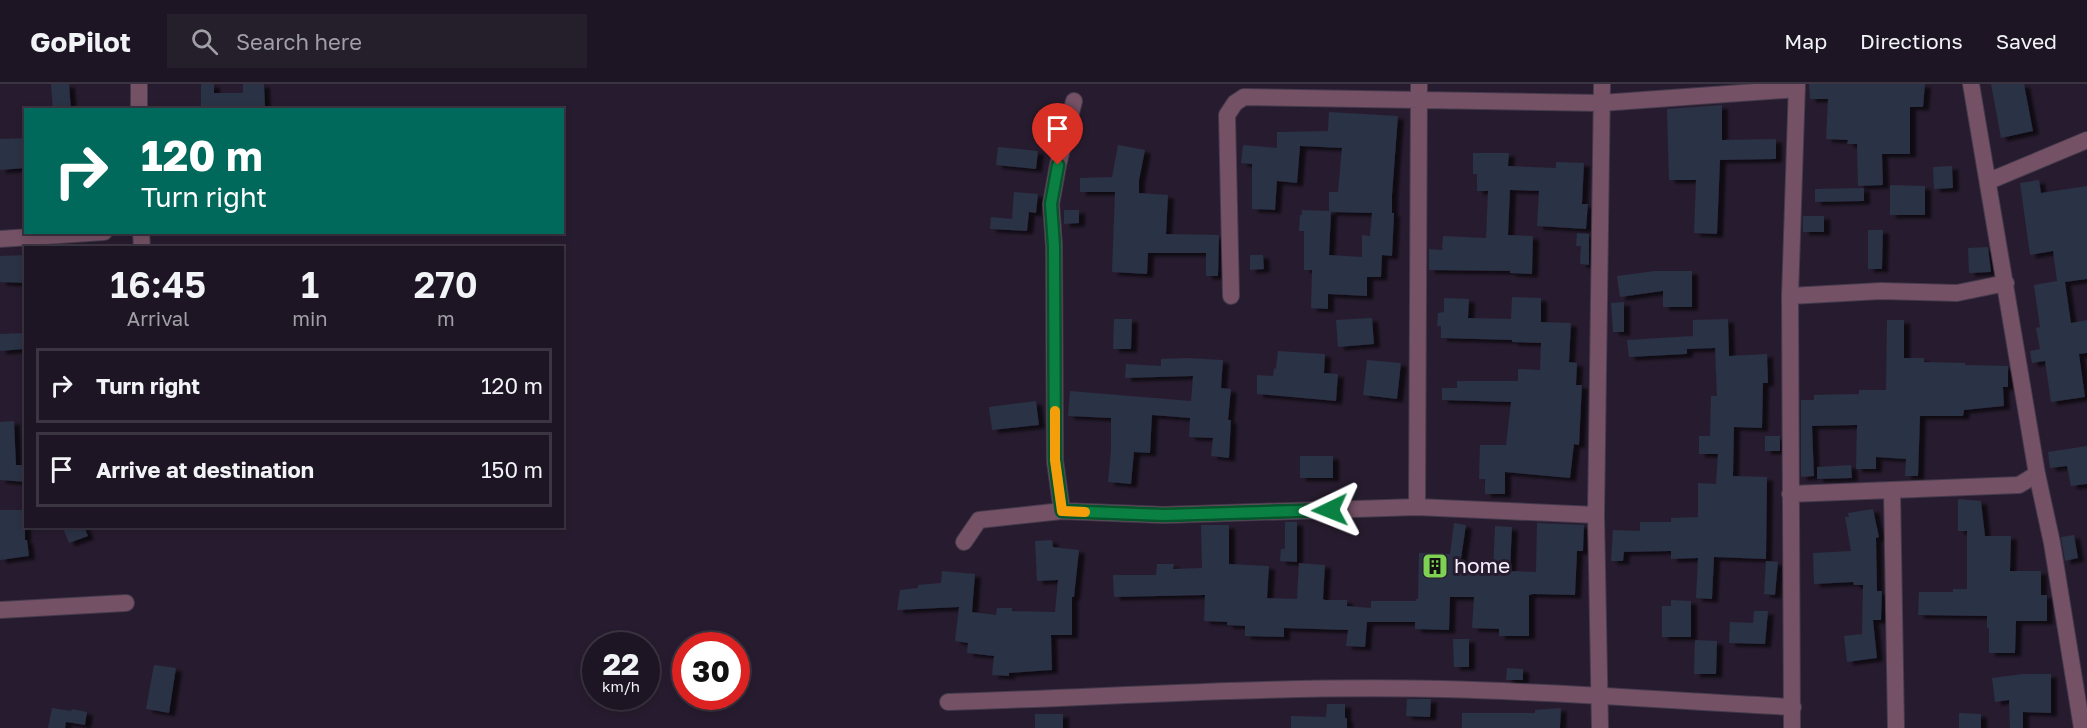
<!DOCTYPE html>
<html lang="en">
<head>
<meta charset="utf-8">
<style>
  :root { --surface:#1d1523; --page:#251e2b; --text:#f1f3f6; --muted:#a09fa6; --line:#3b3441 }
  body { margin:0; font-family:"Golos Text",sans-serif; background:var(--page); color:var(--text); height:100vh; display:flex; flex-direction:column; font-size:22px; white-space:nowrap }
  * { box-sizing:border-box; margin:0 }
  p { font-size:20px; color:var(--muted) }
  .icon { flex:none; width:33px; height:33px; fill:none; stroke:currentColor; stroke-width:2; stroke-linecap:round; stroke-linejoin:round }
  .map { position:relative; flex:1; overflow:hidden }
  .sheet { position:absolute; left:24px; top:162px; width:540px; height:282px; display:flex; flex-direction:column; background:var(--surface); border-radius:0px; box-shadow:0 3px 9px #0003,0 0 0 2px var(--line) }
  .sheet>* { flex:none }
  .top-card { position:absolute; left:24px; top:24px; width:540px; height:126px; border-radius:0px; box-shadow:0 3px 9px #0003,0 0 0 2px var(--line); background:#00695c; color:#fff; overflow:hidden }
  .speed { position:absolute; left:582px; top:548px; display:flex; gap:12px; font-size:30px; font-weight:700; text-align:center }
  .speed>* { display:grid; place-content:center; width:78px; height:78px; border-radius:50%; background:var(--surface); box-shadow:0 3px 9px #0003,0 0 0 2px var(--line); line-height:1 }
  .speed small { font-size:15px; font-weight:400 }
  .speed .limit { border:9px solid #d22; background:#fff; color:#111 }
  .pin { position:absolute; display:grid; place-items:center; width:51px; height:51px; color:#fff; margin:-62px -26px; border-radius:50% 50% 50% 0; rotate:-45deg; box-shadow:0 0 6px #0007 }
  .pin .icon { rotate:45deg }
  .me { position:absolute; width:66px; margin:-33px; rotate:268deg; stroke-linejoin:round; filter:drop-shadow(0 0 4px #0008) }
  .turn { display:flex; align-items:center; gap:21px; height:126px; padding:0 18px; font-size:27px }
  .turn .icon { width:78px; height:78px; stroke-width:2.5 }
  .turn b { display:block; font-size:42px; line-height:51px }
  .eta { display:flex; justify-content:space-evenly; align-items:center; height:102px; text-align:center }
  .eta b { font-size:36px; font-weight:600; line-height:42px }
  ul { padding:0; list-style:none }
  li { display:flex; align-items:center; gap:18px; height:75px; margin:0 12px 9px; padding:0 6px; border:3px solid var(--line); border-radius:0px }
  li div { flex:1 }
  li b { display:block; font-size:22px }
  li em { font-style:normal }
  header { display:flex; align-items:center; gap:36px; box-sizing:border-box; height:84px; padding:0 30px; background:var(--surface); border-bottom:2px solid var(--line) }
  header strong { font-size:28px }
  nav { display:flex; gap:33px; margin-inline-start:auto; font-size:21px }
  .search { width:420px; height:54px; background:var(--page); display:flex; align-items:center; gap:15px; box-sizing:border-box; padding:0 21px; border-radius:0px; color:var(--muted); font-size:22px }
  .map>svg:first-child { display:block }
</style>
</head>
<body>
<header>
<strong>GoPilot</strong>
<div class="search"><svg class="icon" aria-label="search" viewBox="0 0 24 24"><circle cx="10" cy="10" r="6"/><path d="M15 15l6 6"/></svg>Search here</div>
<nav><a>Map</a><a>Directions</a><a>Saved</a></nav>
</header>
<div class="map">
<svg width="2087" height="644" viewBox="0 0 2087 644">
  <defs>
    <filter id="shadow"><feDropShadow dx="6" dy="3.5" stdDeviation="1.5" flood-color="#0009"/></filter>
  </defs>
  <rect width="100%" height="100%" fill="#271c2f"/>
  <path fill="#2c3045" fill-rule="evenodd" filter="url(#shadow)" d="M51 0H69L71 26H53Z
    M201 0H214V9H243V0H264L265 23 201 26Z
    M1809 0H1925L1923 23H1910V70H1882L1883 101 1858 102 1857 60H1847L1848 56 1826 55 1828 15H1810Z
    M1991 0H2024L2033 47 2001 54Z
    M1722 21V56L1776 55V75L1720 76 1717 150 1694 149 1696 96H1669L1667 25Z
    M1329 28 1398 32 1392 111V129H1394L1392 172 1382 171 1381 193H1367V212L1328 210V225L1311 224 1312 186H1304V147H1299L1300 131H1302V126L1329 127V108H1338L1342 64 1300 62 1297 99 1277 97 1275 126 1252 125V80L1241 79 1243 61 1277 64V48L1328 47ZM1331 128 1372 129 1370 152 1362 151V173L1329 171Z
    M26 54V84L0 86V55Z
    M1118 61 1145 66 1139 96V109L1168 111 1166 150 1219 151 1218 192H1206V169H1148L1147 190 1112 188 1115 108H1080V94L1112 93Z
    M998 63 1038 67 1036 85 996 81Z
    M1473 69H1509L1508 82 1556 84V78L1584 79 1582 120H1588L1586 145 1537 142 1539 107 1510 106 1508 151 1533 152 1532 190 1510 189V187L1429 186V165L1442 166 1443 152 1486 154 1488 107H1477V90H1473Z
    M1952 82 1953 104 1934 105 1933 83Z
    M2039 96 2041 109 2087 102V195L2065 198 2071 239 2087 236V269L2079 270 2085 313 2051 318 2045 277 2032 279 2030 267 2040 265 2036 244 2040 243 2034 201 2057 197 2053 167 2030 171 2020 99Z
    M1890 101 1925 102V131H1890Z
    M1864 104V117L1815 118V105Z
    M1014 108 1038 110 1036 129 1029 128 1027 147 990 145 991 133 1012 135Z
    M1064 126H1079V139L1064 140Z
    M1803 132H1824V148H1803Z
    M1868 146H1883L1882 185H1868Z
    M1577 149 1589 150V181L1580 180 1581 162H1576Z
    M1988 163 1991 188 1969 189 1968 164Z
    M26 171V199L0 198V172Z
    M1250 171H1263L1264 185 1250 186Z
    M1655 187H1692V223H1663V207L1620 213 1617 192Z
    M1512 213 1541 214V238L1571 239 1569 278 1577 279 1576 301H1582L1579 361 1574 360 1570 394 1505 388V410H1485V395H1479L1480 361H1506L1511 318 1442 316V304H1457V297H1518V285L1540 286 1541 259 1512 258V256L1441 254V242H1437L1438 229 1444 228V214L1469 215 1468 234 1511 235Z
    M1624 218V248H1613L1611 219Z
    M1372 234 1374 260 1338 263 1336 236Z
    M1114 235H1132L1131 265H1113Z
    M1728 235 1729 272 1767 270 1768 299H1763L1762 344 1734 343 1733 392 1767 393 1766 475 1714 473 1712 515 1696 514 1698 474 1671 475V467L1624 468 1623 477H1611L1613 446 1640 447V438H1671V434L1698 433V399L1716 400 1718 370H1699V352H1710L1711 312H1717L1715 264 1687 265V270L1629 273 1627 256 1693 252V236Z
    M1887 236H1904V274H1924V278L1965 279V281L2008 282V303H2003L2004 322 1964 326 1963 332H1920L1918 392H1905L1906 375 1876 373V385H1856L1857 341 1812 342 1814 392 1801 393V316H1814V311L1859 310V306H1886Z
    M23 249 24 265 0 267V250Z
    M1278 267 1325 270 1324 289 1338 290 1336 317 1257 310V291L1273 292 1274 284 1276 285Z
    M1186 274 1223 276 1221 304 1231 305 1228 336H1231L1229 374 1211 372 1213 354 1189 353 1190 334 1152 331 1150 369 1134 368 1131 400 1108 398 1111 367V334L1068 332 1070 307 1191 317 1193 292 1125 294 1126 280 1161 282V275Z
    M1367 276 1401 279 1397 315 1363 311Z
    M1036 317 1039 341 992 346 989 323Z
    M14 337 16 381H26V398L0 396V338Z
    M1765 352H1780V367H1765Z
    M2087 362V400L2071 402 2067 382 2050 384 2048 368Z
    M1300 372H1333V394H1300Z
    M1851 381 1852 394 1817 395V383Z
    M1958 415 1981 417 1985 452H2011L2010 487H2041V511H2047V537H2016L2015 569H1989V544H1987V532L1918 531 1919 508H1953V505H1967V447H1958Z
    M1873 425 1879 453 1876 454 1877 507H1882L1881 536H1873L1877 574 1847 578 1844 552 1862 550 1863 501H1854L1853 498 1814 500 1813 469 1851 467 1845 433H1849L1848 429Z
    M0 426H25V456H27L29 472 0 476Z
    M1285 438H1297V478L1280 477 1281 465H1285Z
    M1454 439 1466 441 1459 488H1493L1495 442 1512 443 1510 487 1536 488 1537 439 1584 441 1583 467H1577L1575 511 1533 510 1529 511V552H1499V545L1472 544 1474 513H1450L1449 546 1415 545V538H1367L1365 563 1346 562 1348 546 1284 544V553L1245 552V542L1227 541V538L1204 537 1205 511 1114 513 1113 491H1156L1157 480H1174L1173 485 1202 484 1201 441H1229V480L1269 482 1267 514 1297 515 1299 479 1325 481 1323 515 1325 516H1347V522L1371 524V517H1416V515H1418L1419 469 1450 470Z
    M62 442H84L88 452 69 459Z
    M2074 451 2078 474 2065 477 2061 453Z
    M1052 456 1053 463 1079 466 1074 513H1072V551H1051L1052 586 1009 589V592L992 591 994 572 967 569 968 559 955 557 959 523 897 526 900 506 918 504V501L941 499 942 487 975 490 972 528 996 531 997 524H1012V527L1055 528 1058 496 1037 497 1035 457Z
    M1766 477 1778 478 1775 511 1764 510Z
    M1671 516 1691 517V553H1662V522H1671Z
    M1754 527H1768L1765 560 1729 559 1730 538 1753 539Z
    M1453 555H1469V583H1454Z
    M1695 556 1717 557 1716 590H1694Z
    M154 581 176 584 169 629 146 625Z
    M1507 584 1523 585V596H1506Z
    M2023 590H2051V629L2023 628V644H2010L2009 616 1995 618 1992 594Z
    M1407 615H1431L1430 633 1406 632Z
    M1327 620H1345V634H1347V644H1291V632L1326 633Z
    M52 624 71 627 72 625 87 628 85 641 66 638 65 644H48Z
    M1561 624 1560 644H1462V629H1535V626Z
    M1959 629 1981 630V644H1959Z
    M1035 630H1063V644H1035Z"/>
  <g fill="none" stroke-linecap="round" stroke-linejoin="round">
    <g stroke="#443a4c" stroke-width="18">
      <path id="minor" d="M139 0V26
        M1971 0 2037 390 2052 459 2082 644
        M1989 97 2087 56
        M141 148 142 164
        M0 155 104 148
        M1231 212 1227 31 1235 19 1244 13 1601 19 1797 5
        M1790 212 1881 207 1957 209 2006 199
        M1892 406 1896 644
        M1790 410 2019 401 2037 390
        M1417 423 1419 0
        M1062 427 1055 377 1054 162 1051 120 1058 81 1074 17
        M964 458 979 436 1062 427 1164 431 1417 423 1596 431
        M0 526 126 519
        M948 618C1113 613 1278 601 1443 605 1560 608 1676 617 1793 623
        M1600 644 1596 431 1602 0
        M1792 644 1790 212 1797 0"/>
    </g>
    <use href="#minor" stroke="#745165" stroke-width="16"/>
  </g>
  <g fill="none" stroke-linecap="round" stroke-linejoin="round">
    <g stroke="#07532c" stroke-width="15">
      <path id="route" d="M1058 81 1051 120 1054 162 1055 376 1062 427 1164 431 1330 426"/>
    </g>
    <use href="#route" stroke="#0b8043" stroke-width="10"/>
    <path stroke="#f59e0b" stroke-width="10" d="M1055 327V376L1062 427 1085 428"/>
  </g>
  <defs>
    <g id="building-square" transform="scale(1.35)"><rect x="-9" y="-9" width="18" height="18" rx="4" fill="#7ed153" stroke="#271c2f"/><path d="M-4-6H4V6H1V3H-1V6H-4ZM-2.5-4.3h1.7v1.8h-1.7ZM.8-4.3h1.7v1.8H.8ZM-2.5-1h1.7V.8h-1.7ZM.8-1h1.7V.8H.8Z" fill="#111"/></g>
  </defs>
  <g fill-rule="evenodd">
    <use href="#building-square" x="1435" y="482"/>
  </g>
  <g text-anchor="middle" stroke-width="6" stroke-linejoin="round" paint-order="stroke">
    <g font-size="21" fill="#f6effc" stroke="#271c2f" text-anchor="start">
      <text x="1454" y="489">home</text>
    </g>
  </g>
</svg>
<div class="speed"><div>22<small>km/h</small></div><div class="limit">30</div></div>
<div class="pin" style="left:1058px;top:81px;background:#d93025"><svg class="icon" aria-label="arrive" viewBox="0 0 24 24"><path d="M6 21V4h12l-3 4 3 4H6"/></svg></div>
<svg class="me" style="left:1330px;top:426px" viewBox="-20 -20 40 40"><path d="M0-17L14 15 0 8-14 15z" fill="#0b8043" stroke="#fff" stroke-width="4"/></svg>
<div class="top-card">
<div class="turn"><svg class="icon" aria-label="right" viewBox="0 0 24 24"><path d="M7 20v-9h11M14 6l5 5-5 5"/></svg><div><b>120 m</b>Turn right</div></div>
</div>
<section class="sheet">
<div class="eta">
<div><b>16:45</b><p>Arrival</p></div>
<div><b>1</b><p>min</p></div>
<div><b>270</b><p>m</p></div>
</div>
<ul>
<li><svg class="icon" aria-label="right" viewBox="0 0 24 24"><path d="M7 20v-9h11M14 6l5 5-5 5"/></svg><div><b>Turn right</b></div><em>120 m</em></li>
<li><svg class="icon" aria-label="arrive" viewBox="0 0 24 24"><path d="M6 21V4h12l-3 4 3 4H6"/></svg><div><b>Arrive at destination</b></div><em>150 m</em></li>
</ul>
</section>
</div>
</body>
</html>
